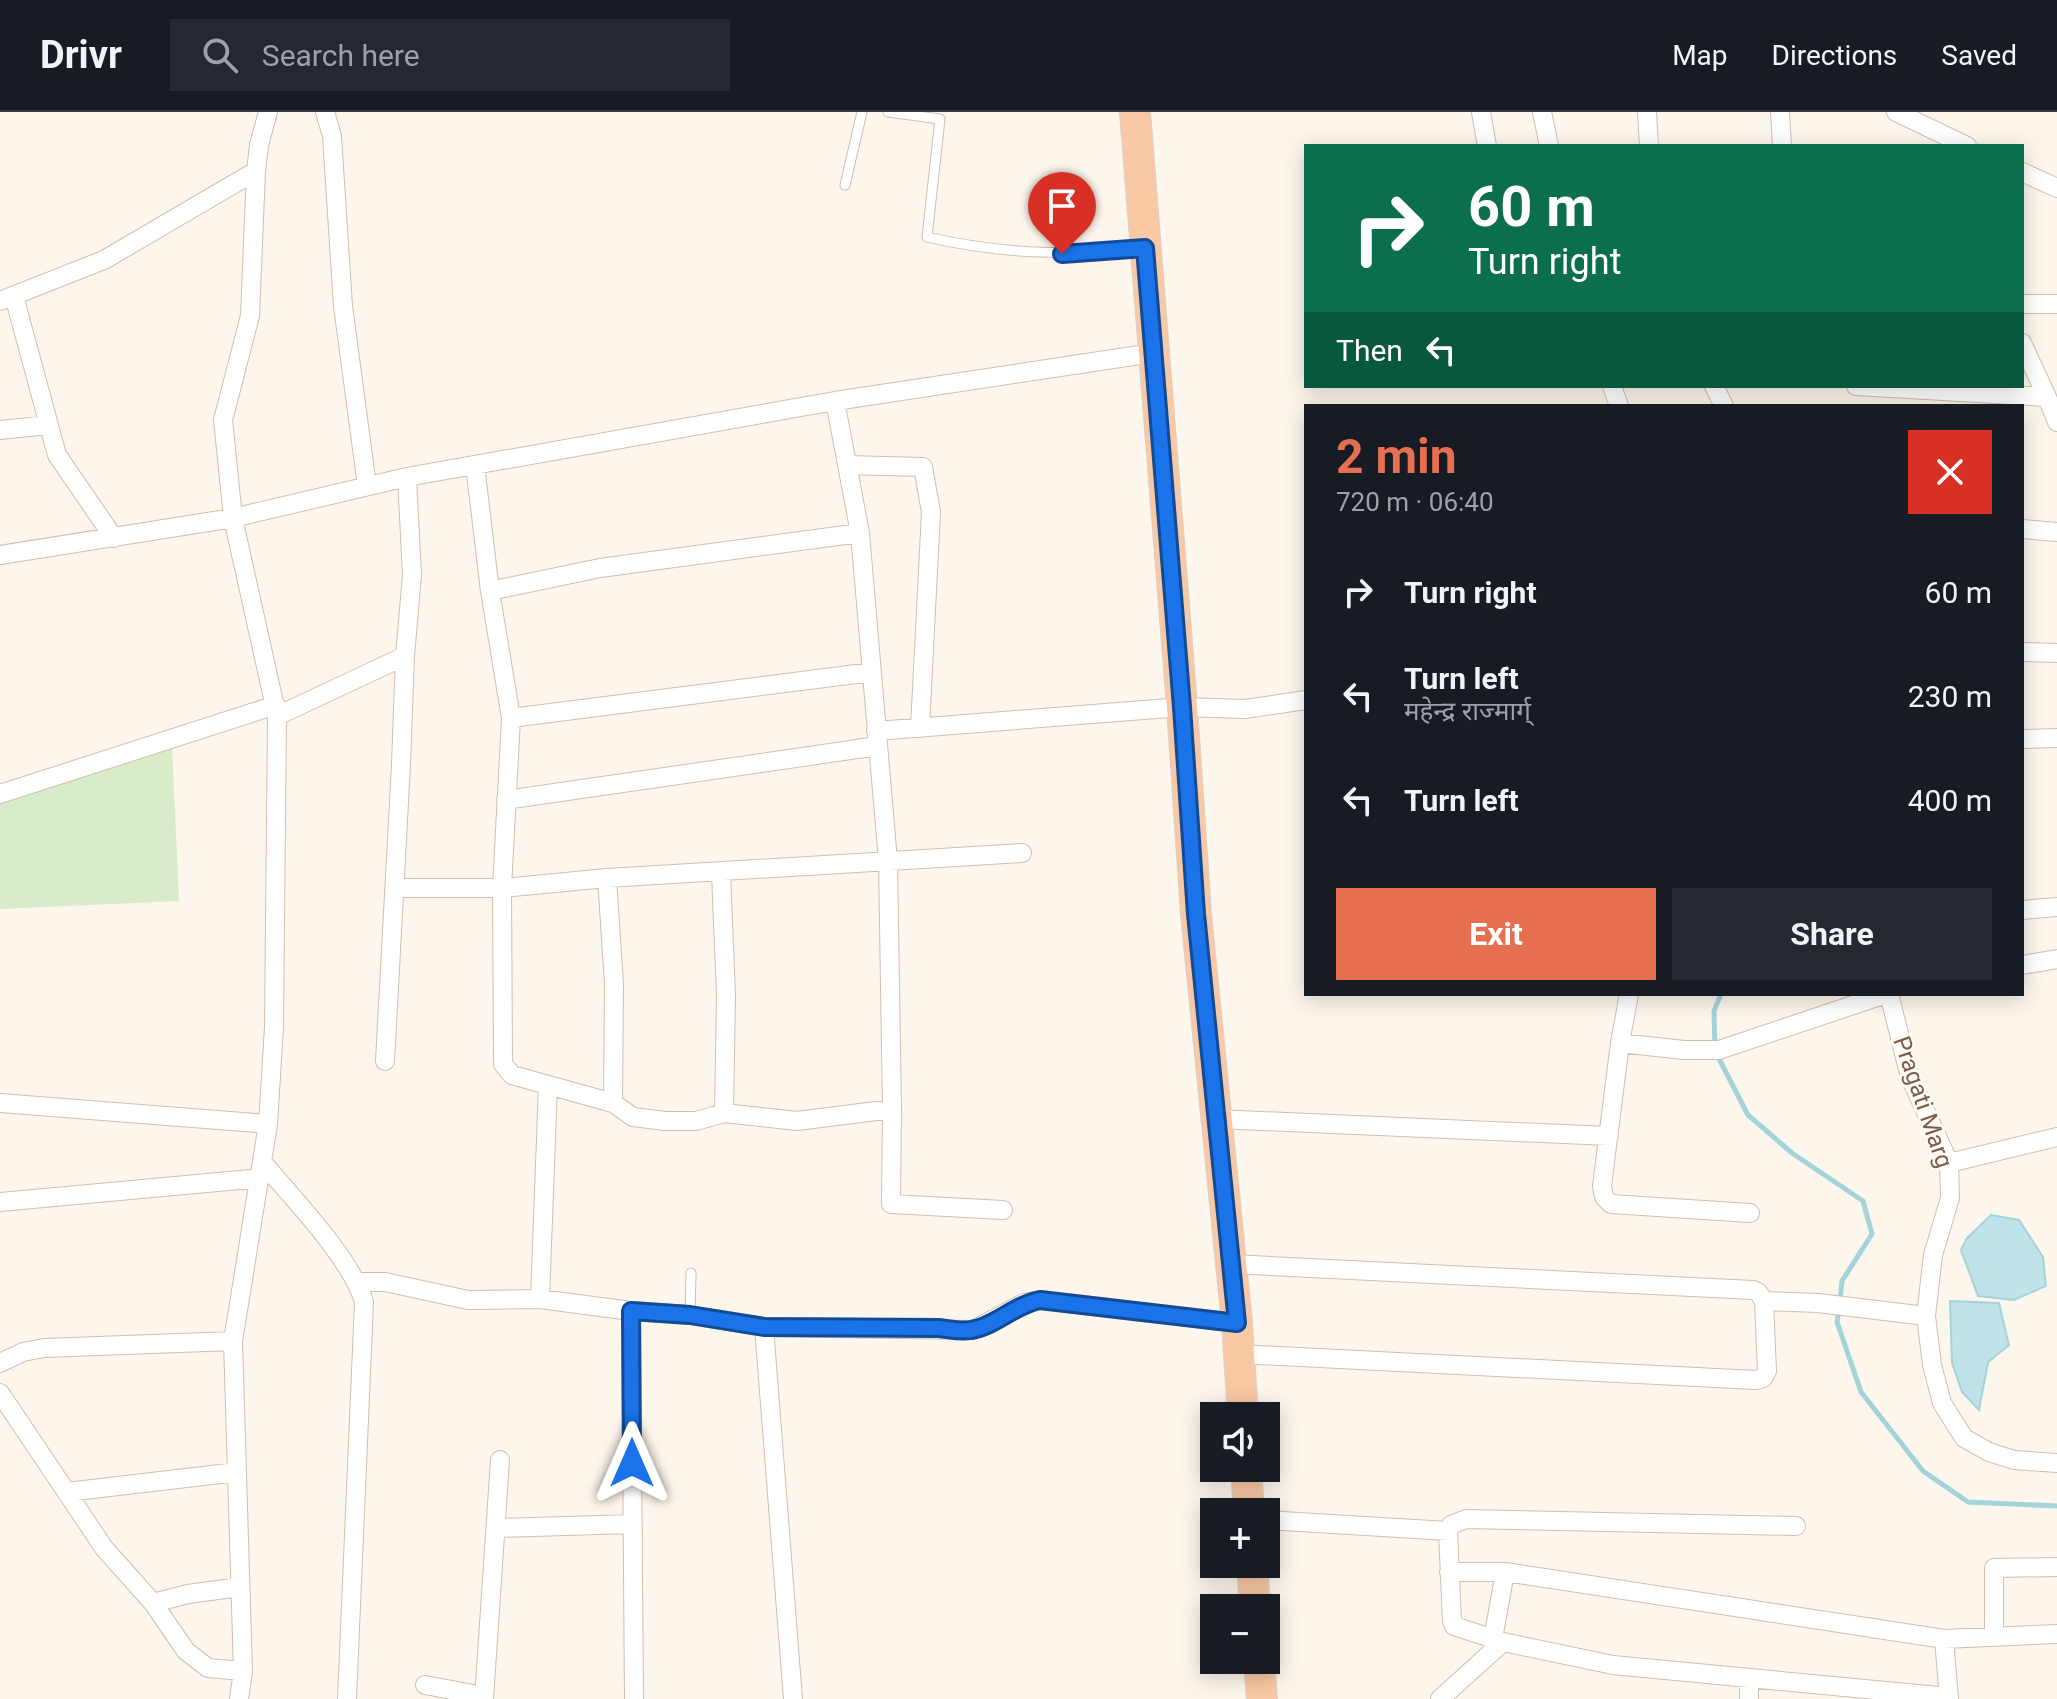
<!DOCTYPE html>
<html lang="en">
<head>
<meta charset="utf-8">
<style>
  :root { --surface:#171b24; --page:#242831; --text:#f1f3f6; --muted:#9ea1a6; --line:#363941; --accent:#e76f51 }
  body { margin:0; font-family:Roboto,"Noto Sans Devanagari",sans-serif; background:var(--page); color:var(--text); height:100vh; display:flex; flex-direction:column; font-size:30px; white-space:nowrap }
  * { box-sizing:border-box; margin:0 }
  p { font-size:26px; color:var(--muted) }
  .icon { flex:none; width:44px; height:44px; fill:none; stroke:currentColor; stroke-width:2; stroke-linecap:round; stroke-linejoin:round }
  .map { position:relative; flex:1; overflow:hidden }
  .side { position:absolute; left:1304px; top:292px; width:720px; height:592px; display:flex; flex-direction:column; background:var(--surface); border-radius:0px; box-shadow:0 4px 20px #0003 }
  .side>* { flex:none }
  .guide { position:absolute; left:1304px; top:32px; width:720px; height:244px; border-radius:0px; box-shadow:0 4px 20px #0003; background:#0b6e4f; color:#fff; overflow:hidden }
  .buttons { position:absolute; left:1200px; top:1290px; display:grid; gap:16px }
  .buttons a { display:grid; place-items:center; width:80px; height:80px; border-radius:0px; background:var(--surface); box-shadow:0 4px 20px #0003; font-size:40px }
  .pin { position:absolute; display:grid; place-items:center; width:68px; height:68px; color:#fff; margin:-82px -34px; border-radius:50% 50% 50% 0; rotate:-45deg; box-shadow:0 0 8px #0007 }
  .pin .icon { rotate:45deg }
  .me { position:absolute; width:88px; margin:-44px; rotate:0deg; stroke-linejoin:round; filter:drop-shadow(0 0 6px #0008) }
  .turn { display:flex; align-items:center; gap:28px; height:168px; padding:0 32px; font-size:36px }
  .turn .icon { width:104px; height:104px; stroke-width:2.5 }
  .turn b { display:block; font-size:56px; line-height:68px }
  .then { display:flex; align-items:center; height:76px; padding:0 32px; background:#0003; gap:16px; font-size:30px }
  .round { display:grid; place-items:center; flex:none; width:84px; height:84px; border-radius:0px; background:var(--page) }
  .head { display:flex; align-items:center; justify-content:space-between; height:136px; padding:0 32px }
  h1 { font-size:48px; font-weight:700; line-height:60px; color:var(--accent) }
  .action { display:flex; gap:16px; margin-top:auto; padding:16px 32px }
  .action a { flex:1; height:92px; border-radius:0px; background:var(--accent); color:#fff; font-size:32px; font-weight:700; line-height:92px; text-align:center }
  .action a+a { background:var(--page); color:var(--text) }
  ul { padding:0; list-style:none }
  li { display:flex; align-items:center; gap:24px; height:104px; padding:0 32px }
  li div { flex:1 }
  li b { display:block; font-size:30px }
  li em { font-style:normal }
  header { display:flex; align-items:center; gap:48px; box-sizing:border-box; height:112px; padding:0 40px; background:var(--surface); border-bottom:2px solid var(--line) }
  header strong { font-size:38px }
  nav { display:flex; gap:44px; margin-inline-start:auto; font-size:28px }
  .search { width:560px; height:72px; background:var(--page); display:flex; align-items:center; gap:20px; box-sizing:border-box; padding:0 28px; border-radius:0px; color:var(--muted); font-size:30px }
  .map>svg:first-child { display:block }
</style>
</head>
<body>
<header>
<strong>Drivr</strong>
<div class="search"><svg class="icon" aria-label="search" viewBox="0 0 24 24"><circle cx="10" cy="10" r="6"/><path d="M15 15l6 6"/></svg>Search here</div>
<nav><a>Map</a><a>Directions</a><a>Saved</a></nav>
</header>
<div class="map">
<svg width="2057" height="1587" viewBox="0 0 2057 1587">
  <rect width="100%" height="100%" fill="#fdf6ec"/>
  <path fill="#d8ecc9" d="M172 632 179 789 0 797V691Z"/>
  <path fill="#bfe3e8" stroke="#a5d3da" stroke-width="2" d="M1991 1103 2019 1108 2043 1145 2046 1174 2014 1188 1978 1184 1961 1138 1967 1126Z
    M1950 1189 1999 1191 2009 1233 1988 1250 1979 1298 1962 1280 1952 1251Z"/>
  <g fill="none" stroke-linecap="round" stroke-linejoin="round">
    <path stroke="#a5d3da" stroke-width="5" d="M1721 882 1714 899 1715 939 1748 1003 1792 1041 1863 1089 1872 1122 1842 1169 1840 1188
      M1839 1198 1837 1210 1861 1280 1923 1359 1968 1390 2057 1394"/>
    <g stroke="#d1beb0" stroke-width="11">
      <path id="service" d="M888 0 940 7 927 125C1001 142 1067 144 1142 136
        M845 73 862 0
        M690 1203 691 1161"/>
    </g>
    <g stroke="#d1beb0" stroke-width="20">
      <path id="minor" d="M325 0 332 24 343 194 367 374
        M1481 0 1487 34
        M1542 0 1549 34
        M1647 0 1649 34
        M1780 0 1782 34
        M1896 0 1967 34
        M2022 60 2057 76
        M14 184 57 343 114 426
        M0 189 104 148 256 59
        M2022 192H2057
        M1612 274 1619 294
        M1714 274 1724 294
        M1856 274 2047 285 2022 231
        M2047 285 2057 310
        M835 289 860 421 888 749 892 997 891 1092 1003 1098
        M0 318 48 313
        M475 353 490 479 511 606 502 776 503 952 512 963 613 991 633 1005 665 1009H696L724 1001 797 1009 892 997
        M848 353 923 355 931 400 920 616
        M2022 417 2057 420
        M0 443 233 406 407 365 835 289 1153 241
        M490 479 600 456 860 421
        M2022 540 2057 541
        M277 604 405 544
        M511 606 872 560
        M876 619 1182 595 1245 597 1306 588
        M2022 627 2057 626
        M0 682 276 593
        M506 688 878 634
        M721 761 726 883 724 1001
        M607 766 614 872 613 991
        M395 776H502L607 766 1022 741
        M2022 798 2057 795
        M2022 853 2057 847
        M1629 882 1620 931 1602 1074 1604 1085 1611 1092 1750 1101
        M1889 882 1910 965 1949 1051 1950 1086 1933 1143 1926 1204 1932 1253 1942 1291 1964 1326 1989 1340 2014 1348 2057 1351
        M1620 931 1684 938H1719L1886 882
        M385 949 401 653 405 544 412 463 407 365
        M0 991 268 1012
        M1217 1007 1609 1024
        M1949 1051 2057 1025
        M264 1052C294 1088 351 1146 364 1190L347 1587
        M0 1090 261 1066
        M1230 1152 1753 1178 1758 1180 1764 1189 1767 1259 1763 1266 1756 1268 1239 1242
        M358 1170H385L468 1188 540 1187 631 1199 690 1203 764 1215 973 1218 1024 1191 1040 1188 1237 1211
        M540 1187 548 973
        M1764 1189 1818 1191 1926 1204
        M631 1199 634 1587
        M764 1215 793 1587
        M0 1251 23 1240 44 1236 233 1229
        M0 1281 104 1436 153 1491 186 1539 208 1556 243 1559
        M67 1380 237 1360
        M1266 1408 1448 1419
        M1796 1414 1466 1407 1451 1413 1448 1419 1452 1509 1454 1514 1503 1530 1613 1553 1949 1585
        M496 1416 632 1412
        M1449 1460H1505L1944 1527 2057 1522
        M153 1491 188 1482 240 1475
        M1994 1525V1456L2057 1455
        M1493 1527 1505 1460
        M1944 1527 1949 1587
        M425 1573 484 1584
        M239 1587 243 1559 233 1229 268 1012 274 915 277 604 233 406 223 308 250 204 256 59 259 33 268 0
        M484 1587 500 1348
        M1440 1587 1503 1530
        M1749 1587V1566"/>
    </g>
    <g stroke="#dad1cd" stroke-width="32">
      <path id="trunk" d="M1135 0 1182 595 1196 802 1237 1211 1243 1304
        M1246 1356 1249 1400
        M1252 1452 1255 1496
        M1259 1548 1262 1587"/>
    </g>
    <use href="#service" stroke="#fff" stroke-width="9"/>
    <use href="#minor" stroke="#fff" stroke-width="18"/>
    <use href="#trunk" stroke="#f9c8a4" stroke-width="30"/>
  </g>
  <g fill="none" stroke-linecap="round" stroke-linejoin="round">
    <g stroke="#114b97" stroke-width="20">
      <path id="route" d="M632 1351 631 1199 690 1203 764 1215 939 1216C949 1217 960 1220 971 1218 994 1215 1014 1193 1040 1188L1237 1211 1196 802 1182 595 1145 136 1062 142"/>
    </g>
    <use href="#route" stroke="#1a73e8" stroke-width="14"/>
  </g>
  <g text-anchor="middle" stroke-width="6" stroke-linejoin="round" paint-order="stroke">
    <g font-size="24" fill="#7a5c4d" stroke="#fffaf3">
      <text transform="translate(1923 990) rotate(71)" y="8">Pragati Marg</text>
    </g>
  </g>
</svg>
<div class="buttons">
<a><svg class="icon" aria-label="sound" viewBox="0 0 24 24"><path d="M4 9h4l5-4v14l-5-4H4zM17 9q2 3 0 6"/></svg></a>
<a>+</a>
<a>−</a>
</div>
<div class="pin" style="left:1062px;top:142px;background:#d93025"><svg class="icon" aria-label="arrive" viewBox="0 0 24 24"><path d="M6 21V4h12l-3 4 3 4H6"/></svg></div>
<svg class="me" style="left:632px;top:1351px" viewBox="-20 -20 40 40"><path d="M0-17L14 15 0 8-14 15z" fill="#1a73e8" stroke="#fff" stroke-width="4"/></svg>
<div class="guide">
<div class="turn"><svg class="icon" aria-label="right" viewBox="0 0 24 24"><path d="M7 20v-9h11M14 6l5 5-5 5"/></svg><div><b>60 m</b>Turn right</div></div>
<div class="then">Then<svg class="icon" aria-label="left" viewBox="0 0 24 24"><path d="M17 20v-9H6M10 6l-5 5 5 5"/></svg></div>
</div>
<section class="side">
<div class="head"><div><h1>2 min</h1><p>720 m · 06:40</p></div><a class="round" style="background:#d93025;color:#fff"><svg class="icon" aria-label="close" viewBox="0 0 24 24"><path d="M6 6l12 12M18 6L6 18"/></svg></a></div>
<ul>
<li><svg class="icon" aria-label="right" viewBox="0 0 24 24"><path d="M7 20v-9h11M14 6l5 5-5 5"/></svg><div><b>Turn right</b></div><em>60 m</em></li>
<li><svg class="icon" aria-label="left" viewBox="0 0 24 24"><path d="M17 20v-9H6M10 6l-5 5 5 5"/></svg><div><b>Turn left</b><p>महेन्द्र राज्मार्ग्</p></div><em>230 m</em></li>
<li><svg class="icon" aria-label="left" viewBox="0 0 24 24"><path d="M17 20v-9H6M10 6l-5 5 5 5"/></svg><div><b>Turn left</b></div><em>400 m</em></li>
</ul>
<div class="action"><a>Exit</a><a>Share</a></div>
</section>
</div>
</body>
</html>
